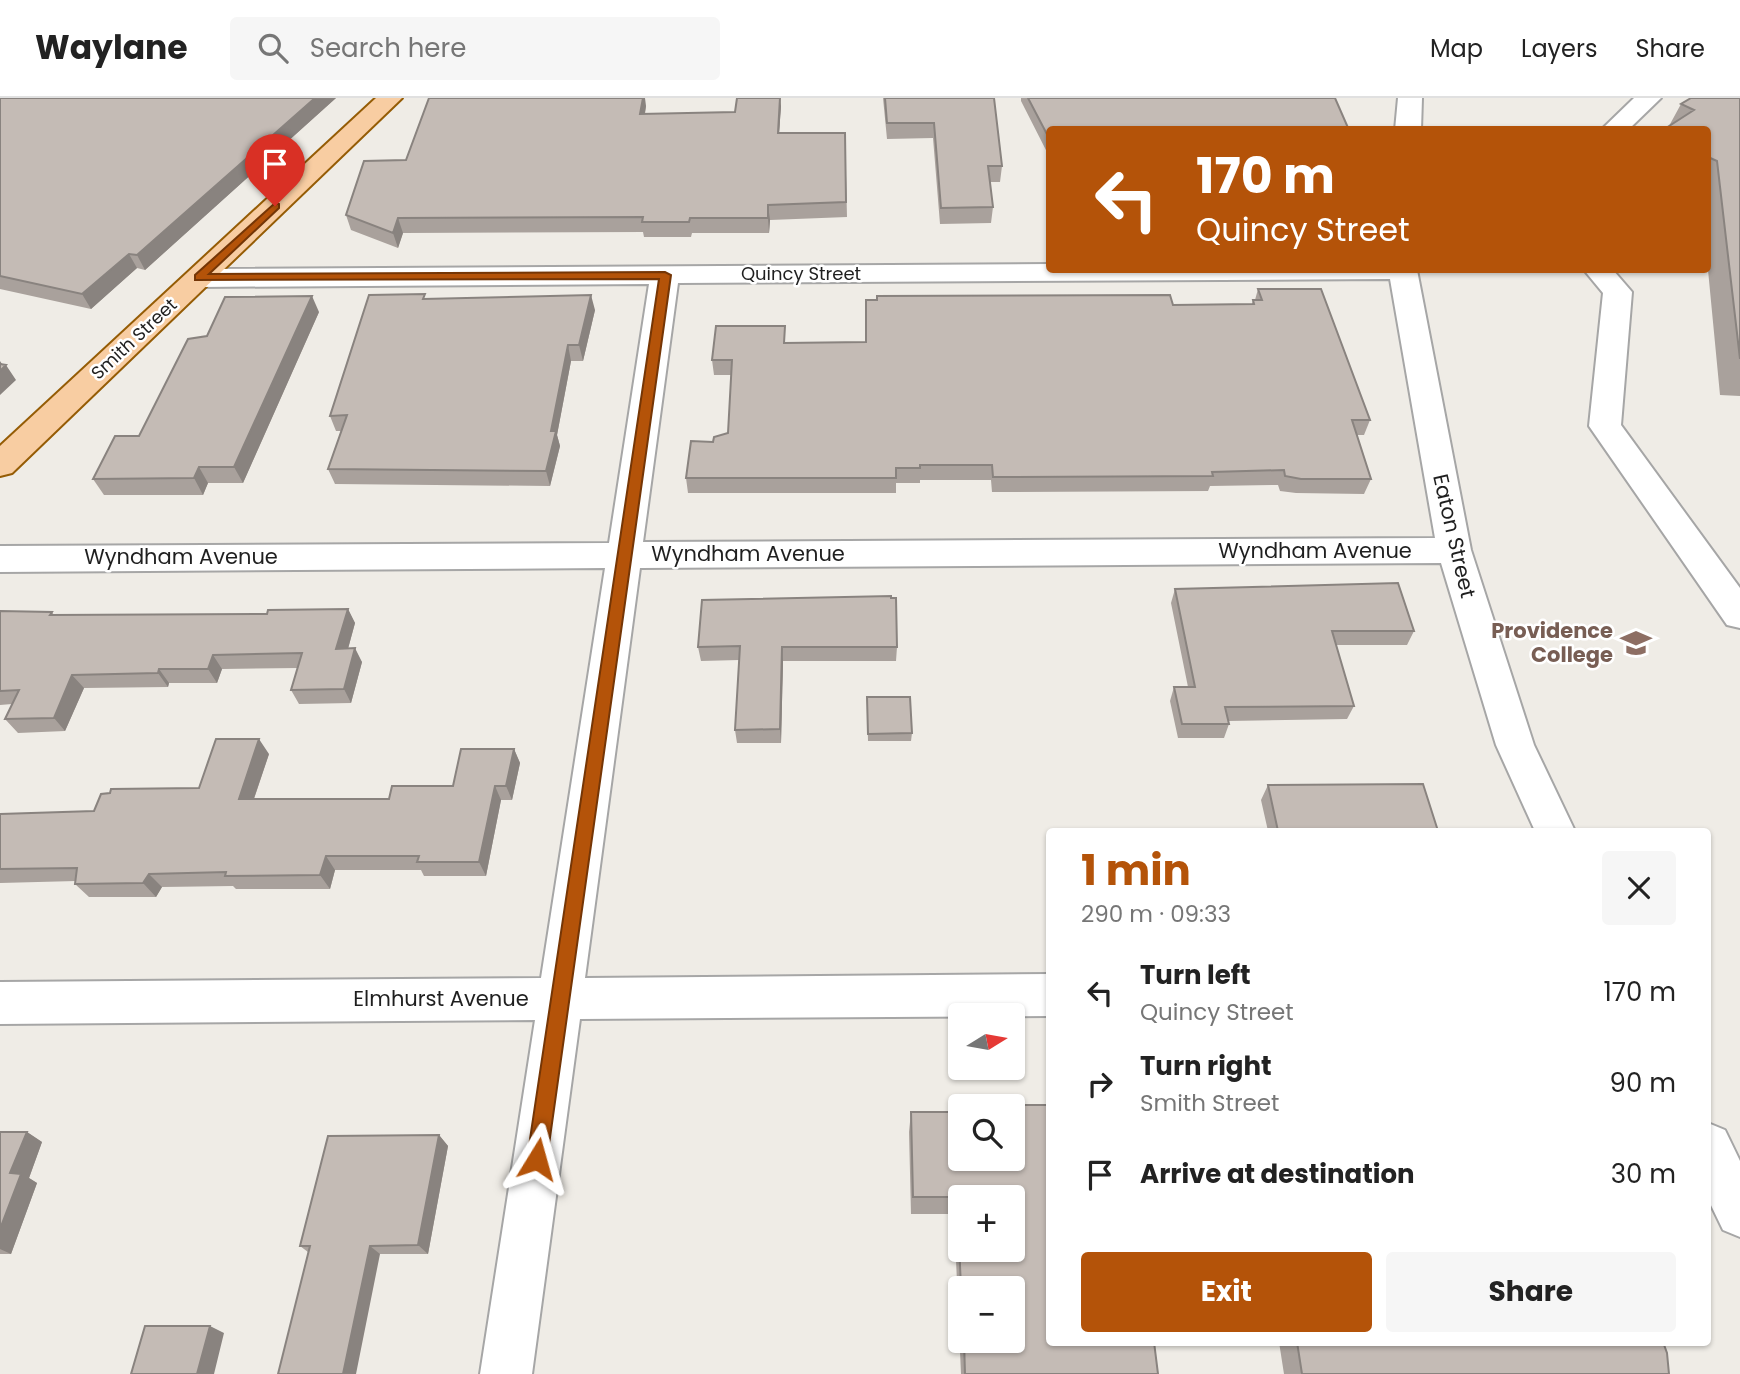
<!DOCTYPE html>
<html lang="en">
<head>
<meta charset="utf-8">
<style>
  :root { --surface:#fff; --page:#f6f6f6; --text:#222; --muted:#767676; --line:#e0e0e0; --accent:#b45309 }
  body { margin:0; font-family:Poppins,sans-serif; background:var(--page); color:var(--text); height:100vh; display:flex; flex-direction:column; font-size:26px; white-space:nowrap }
  * { box-sizing:border-box; margin:0 }
  p { font-size:23px; color:var(--muted) }
  .icon { flex:none; width:38px; height:38px; fill:none; stroke:currentColor; stroke-width:2; stroke-linecap:round; stroke-linejoin:round }
  .map { position:relative; flex:1; overflow:hidden }
  .details { position:absolute; left:1046px; top:730px; width:665px; height:518px; display:flex; flex-direction:column; background:var(--surface); border-radius:7px; box-shadow:0 2px 5px #0004 }
  .details>* { flex:none }
  .banner { position:absolute; left:1046px; top:28px; width:665px; height:147px; border-radius:7px; box-shadow:0 2px 5px #0004; background:#b45309; color:#fff; overflow:hidden }
  .needle { width:46px; rotate:79deg }
  .fabs { position:absolute; left:948px; top:905px; display:grid; gap:14px }
  .fabs a { display:grid; place-items:center; width:77px; height:77px; border-radius:7px; background:var(--surface); box-shadow:0 2px 5px #0004; font-size:35px }
  .pin { position:absolute; display:grid; place-items:center; width:60px; height:60px; color:#fff; margin:-72px -30px; border-radius:50% 50% 50% 0; rotate:-45deg; box-shadow:0 0 7px #0007 }
  .pin .icon { rotate:45deg }
  .me { position:absolute; width:77px; margin:-38px; rotate:8deg; stroke-linejoin:round; filter:drop-shadow(0 0 5px #0008) }
  .turn { display:flex; align-items:center; gap:24px; height:147px; padding:0 35px; font-size:32px }
  .turn .icon { width:91px; height:91px; stroke-width:2.5 }
  .turn b { display:block; font-size:49px; line-height:60px }
  .round { display:grid; place-items:center; flex:none; width:74px; height:74px; border-radius:7px; background:var(--page) }
  .summary { display:flex; align-items:center; justify-content:space-between; height:119px; padding:0 35px }
  h1 { font-size:42px; font-weight:700; line-height:52px; color:var(--accent) }
  .action { display:flex; gap:14px; margin-top:auto; padding:14px 35px }
  .action a { flex:1; height:80px; border-radius:7px; background:var(--accent); color:#fff; font-size:28px; font-weight:700; line-height:80px; text-align:center }
  .action a+a { background:var(--page); color:var(--text) }
  ul { padding:0; list-style:none }
  li { display:flex; align-items:center; gap:21px; height:91px; padding:0 35px }
  li div { flex:1 }
  li b { display:block; font-size:26px }
  li em { font-style:normal }
  header { display:flex; align-items:center; gap:42px; box-sizing:border-box; height:98px; padding:0 35px; background:var(--surface); border-bottom:2px solid var(--line) }
  header strong { font-size:33px }
  nav { display:flex; gap:38px; margin-inline-start:auto; font-size:24px }
  .search { width:490px; height:63px; background:var(--page); display:flex; align-items:center; gap:18px; box-sizing:border-box; padding:0 24px; border-radius:7px; color:var(--muted); font-size:26px }
  .map>svg:first-child { display:block }
</style>
</head>
<body>
<header>
<strong>Waylane</strong>
<div class="search"><svg class="icon" aria-label="search" viewBox="0 0 24 24"><circle cx="10" cy="10" r="6"/><path d="M15 15l6 6"/></svg>Search here</div>
<nav><a>Map</a><a>Layers</a><a>Share</a></nav>
</header>
<div class="map">
<svg width="1740" height="1276" viewBox="0 0 1740 1276">
  <rect width="100%" height="100%" fill="#efece6"/>
  <g fill="none" stroke-linecap="round" stroke-linejoin="round">
    <g stroke="#a6a6a6" stroke-width="4">
      <path id="minor" d="M1398 0H1422L1421 32H1395Z
        M1634 0H1661L1628 32H1601Z
        M1050 166V172H1417L1471 452 1534 647 1575 733H1535L1496 647 1441 465 640 470 585 880 1050 876V918L580 921 532 1276H480L535 922 0 926V884L541 880 605 470 0 474V448L609 445 649 186 199 189 189 186 185 180 189 174 199 171ZM1390 181 1435 440 643 444 678 185Z
        M1584 172H1613L1632 194 1621 327 1740 490V530L1727 527 1589 328 1603 195Z
        M1708 1025 1725 1032 1740 1063V1139L1723 1132 1708 1101Z"/>
    </g>
    <g stroke="#955c05" stroke-width="4">
      <path id="major" d="M376 0H402L12 375 0 378V348Z"/>
    </g>
    <use href="#minor" fill="#fff" fill-rule="evenodd"/>
    <use href="#major" fill="#f8cda2" fill-rule="evenodd"/>
  </g>
  <path fill="#a9a19c" fill-rule="evenodd" d="M0 0H336L145 172 137 170 91 211 0 191Z
    M883 0H994L1002 68 1000 84H990L993 109 991 125 940 126 933 40 887 41Z
    M1021 0H1335L1050 32V60L1021 3Z
    M1740 0V298L1720 297 1708 172V32L1669 28 1681 6Z
    M646 8 645 16 735 14 781 8 779 35H845L847 119 770 122 769 135H692L691 139H644L643 134 403 135 398 150 351 132 346 117 406 62Z
    M1258 191 1370 322 1364 337H1357L1371 381 1364 396 1296 395 1280 393 1278 387 1210 388 1208 393 992 394 991 382H920V385H896V395H688L686 380 713 344 728 335 731 277H714L712 262 786 245 866 244 1173 207 1252 206 1253 202H1255Z
    M426 201 595 212 583 263H571L557 337 560 348 550 388 335 386 328 371 341 333H336L330 318Z
    M319 214 243 385H208L203 397H104L93 381 139 338 207 238Z
    M1175 491 1414 533 1407 547H1336L1354 608 1347 621 1228 623 1229 626 1224 640H1178L1170 603 1174 589H1188L1171 505Z
    M348 511 355 525 348 551 362 564 351 605 299 606 291 592 298 570 222 571 217 585H169L168 589 84 590 65 633 18 635 5 621 12 606 0 607V513L52 514 54 517 267 516Z
    M698 549H897L896 563H783L781 645H737L735 632 739 562 701 563Z
    M867 599 912 635 911 643H868Z
    M514 651 520 665 512 702H501L486 778H424L421 772H335L330 791H236L233 788 162 789 156 799H89L75 786 76 783 0 785V716L94 713 199 690 269 656 254 701H389L453 688Z
    M1268 687 1438 733H1268L1261 702Z
    M1018 1007 1158 1276H961L954 1116H911L909 1034 911 1014H1016ZM961 1190H1013V1242H961Z
    M0 1034H27L42 1044 29 1080 37 1085 11 1156H0Z
    M439 1037 448 1048 428 1156H380L308 1154 300 1148Z
    M1279 1244H1663L1669 1276H1284Z"/>
  <path fill="#89837f" d="M315 0H336L145 172 137 157Z
    M643 0H645L646 8 642 31 640 16Z
    M780 0 781 8 778 50V35Z
    M768 107 770 122 769 135 768 120Z
    M398 120 403 135 398 150 393 135Z
    M129 156 137 170 91 211 82 196Z
    M591 197 595 212 583 263 579 247Z
    M312 198 319 214 243 385 234 369Z
    M568 247 571 263 557 337 560 348 550 388 546 373 551 333Z
    M0 263 4 269 6 267 16 282 0 297Z
    M199 369 208 385 203 397 194 380Z
    M348 511 355 525 344 565 336 551Z
    M782 549 783 563 781 645 780 631Z
    M355 550 362 564 351 605 344 591Z
    M213 557 222 571 217 585 208 571Z
    M159 571 169 585 168 589 158 575Z
    M72 577 84 590 65 633 54 620Z
    M259 641 269 656 249 715 239 701Z
    M514 651 520 665 512 702 506 688Z
    M495 688 501 702 486 778 479 764Z
    M326 758 335 772 330 791 320 777Z
    M149 776 162 789 156 799 143 785Z
    M27 1034 42 1044 29 1080 37 1085 11 1156 0 1151V1131L10 1075Z
    M439 1037 448 1048 428 1156 418 1147Z
    M370 1148 380 1156 356 1276H343Z
    M210 1228 224 1235 214 1276H197Z"/>
  <path fill="#c4bbb5" stroke="#89837f" stroke-width="2" fill-rule="evenodd" d="M0 0H315L137 157 129 156 82 196 0 178Z
    M429 0H643L640 16 735 14 737 0H780L778 35H845L846 104 768 107V120H690L689 124H642L643 119 398 120 393 135 346 117 364 63 406 62Z
    M885 0H994L1002 68H988L993 109 941 110 934 25H887Z
    M1028 0H1335L1349 32H1050V42Z
    M1691 0H1740V261L1717 63 1708 59V32H1663L1694 12 1681 6Z
    M1258 191H1321L1370 322H1352L1371 381H1301L1285 378 1284 372 1212 374 1213 378 993 379 992 367H920V370H896V380H686L691 343 713 344 714 339 728 335 732 262H712L716 228H785L784 245 866 244V202H877V198L1170 197 1173 207 1254 206 1253 202H1262Z
    M425 196 423 201 591 197 579 247H568L551 333H556L546 373 328 371 347 317 330 318 369 197Z
    M312 198 234 369H199L194 380 93 381 115 338H139L188 241 207 238 225 199Z
    M0 266 6 267 0 273Z
    M1398 485 1414 533H1332L1354 608 1225 609 1229 626H1182L1174 589H1195L1175 491Z
    M891 498V500H896L897 549H782L780 631 735 632 740 548 698 549 702 502Z
    M348 511 336 551 355 550 344 591 291 592 302 555 213 557 208 571H159L158 575 72 577 54 620 5 621 19 592 0 593V513L52 514 50 517 267 516 268 512Z
    M867 599H910L912 635 868 636Z
    M216 641H259L239 701H389L392 688H453L461 651H514L506 688H495L479 764H417L419 758H326L320 777 225 778 226 774 149 776 143 785 75 786 77 770 0 771V716L94 713 101 696 110 695 111 691 199 690Z
    M1423 686 1438 733H1278L1268 687Z
    M1018 1007H1050V1244H1154L1158 1276H965L964 1242H1013V1190H961L957 1099H913L911 1014H961V1060H1013V1014H1019ZM961 1099H1013V1152H961Z
    M0 1034H27L10 1075 21 1076 0 1131Z
    M439 1037 418 1147 370 1148 343 1276H278L310 1148H300L328 1038Z
    M145 1228H210L197 1276H131Z
    M1297 1244H1663L1667 1255 1669 1276H1302Z"/>
  <path fill="#b45309" stroke="#753606" stroke-width="2" d="M275 105 279 106V110L209 176 665 174 671 177 547 1061 544 1068 537 1071 530 1068 527 1061 659 181 195 182V177Z"/>
  <defs>
    <g id="university-bare" transform="scale(2.415)"><path d="M0-5L7-2L0 1L-7-2ZM-4 1L0 2.5L4 1V4Q0 6-4 4Z" fill="#8d6e63" stroke="#fff" stroke-width="2.5" paint-order="stroke"/></g>
  </defs>
  <g fill-rule="evenodd">
    <use href="#university-bare" x="1636" y="545"/>
  </g>
  <g text-anchor="middle" stroke-width="5" stroke-linejoin="round" paint-order="stroke">
    <g font-size="18" fill="#1f1f1f" stroke="#fff">
      <text x="801" y="182">Quincy Street</text>
      <text transform="translate(134 241) rotate(-43)" y="6">Smith Street</text>
    </g>
    <g font-size="21" fill="#1f1f1f" stroke="#fff">
      <text transform="translate(1454 438) rotate(77)" y="7">Eaton Street</text>
      <text x="1315" y="460">Wyndham Avenue</text>
      <text x="748" y="463">Wyndham Avenue</text>
      <text x="181" y="466">Wyndham Avenue</text>
      <text x="441" y="908">Elmhurst Avenue</text>
    </g>
    <g font-size="21" font-weight="bold" fill="#785e54" stroke="#fff" text-anchor="end">
      <text x="1613" y="540">Providence<tspan x="1613" dy="24">College</tspan></text>
    </g>
  </g>
</svg>
<div class="fabs">
<a><svg class="needle" viewBox="-14 -14 28 28"><path d="M0-13l5 13h-10z" fill="#e53935"/><path d="M0 13l5-13h-10z" fill="#767676"/></svg></a>
<a><svg class="icon" aria-label="search" viewBox="0 0 24 24"><circle cx="10" cy="10" r="6"/><path d="M15 15l6 6"/></svg></a>
<a>+</a>
<a>−</a>
</div>
<div class="pin" style="left:275px;top:108px;background:#d93025"><svg class="icon" aria-label="arrive" viewBox="0 0 24 24"><path d="M6 21V4h12l-3 4 3 4H6"/></svg></div>
<svg class="me" style="left:537px;top:1061px" viewBox="-20 -20 40 40"><path d="M0-17L14 15 0 8-14 15z" fill="#b45309" stroke="#fff" stroke-width="4"/></svg>
<div class="banner">
<div class="turn"><svg class="icon" aria-label="left" viewBox="0 0 24 24"><path d="M17 20v-9H6M10 6l-5 5 5 5"/></svg><div><b>170 m</b>Quincy Street</div></div>
</div>
<section class="details">
<div class="summary"><div><h1>1 min</h1><p>290 m · 09:33</p></div><a class="round"><svg class="icon" aria-label="close" viewBox="0 0 24 24"><path d="M6 6l12 12M18 6L6 18"/></svg></a></div>
<ul>
<li><svg class="icon" aria-label="left" viewBox="0 0 24 24"><path d="M17 20v-9H6M10 6l-5 5 5 5"/></svg><div><b>Turn left</b><p>Quincy Street</p></div><em>170 m</em></li>
<li><svg class="icon" aria-label="right" viewBox="0 0 24 24"><path d="M7 20v-9h11M14 6l5 5-5 5"/></svg><div><b>Turn right</b><p>Smith Street</p></div><em>90 m</em></li>
<li><svg class="icon" aria-label="arrive" viewBox="0 0 24 24"><path d="M6 21V4h12l-3 4 3 4H6"/></svg><div><b>Arrive at destination</b></div><em>30 m</em></li>
</ul>
<div class="action"><a>Exit</a><a>Share</a></div>
</section>
</div>
</body>
</html>
